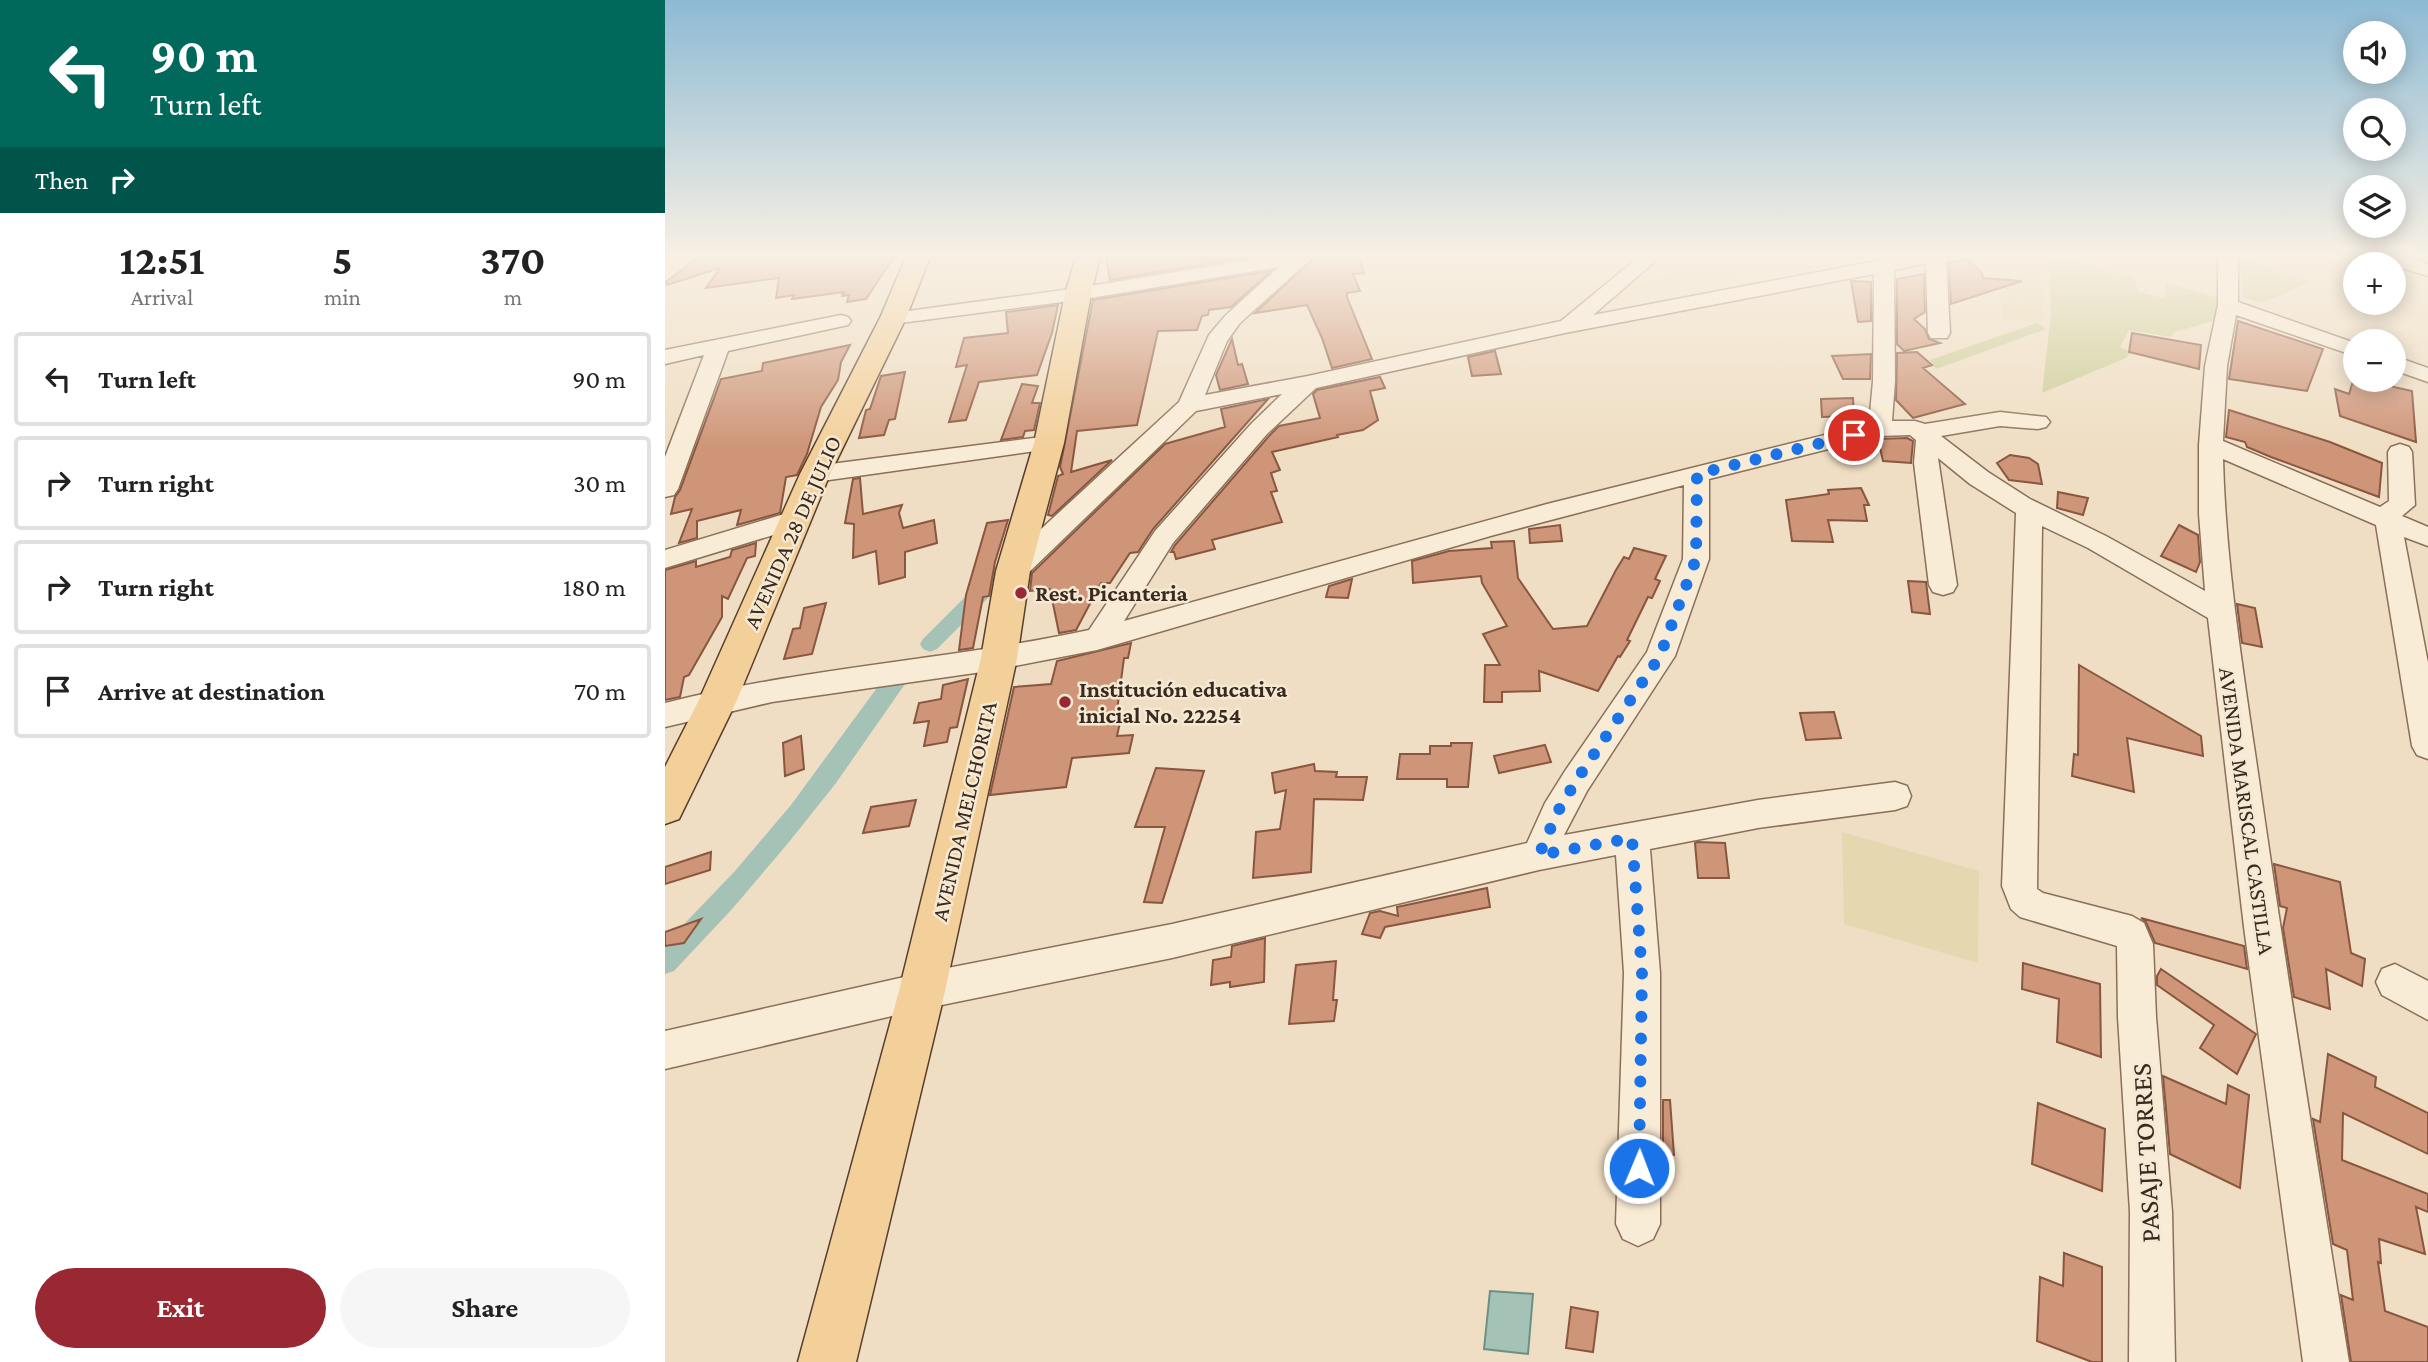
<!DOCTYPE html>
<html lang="en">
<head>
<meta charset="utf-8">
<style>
  :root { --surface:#fff; --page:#f6f6f6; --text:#222; --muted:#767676; --line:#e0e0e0; --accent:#9a2832 }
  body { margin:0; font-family:"Crimson Pro",serif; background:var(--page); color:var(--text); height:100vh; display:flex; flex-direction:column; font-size:26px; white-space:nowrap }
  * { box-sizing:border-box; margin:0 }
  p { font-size:23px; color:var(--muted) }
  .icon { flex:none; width:38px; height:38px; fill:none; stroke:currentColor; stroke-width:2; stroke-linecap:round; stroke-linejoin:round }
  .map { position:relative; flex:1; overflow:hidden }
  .details { display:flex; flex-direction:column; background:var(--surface); width:665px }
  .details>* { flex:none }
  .guide { background:#00695c; color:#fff; overflow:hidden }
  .controls { position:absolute; left:1678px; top:21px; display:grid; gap:14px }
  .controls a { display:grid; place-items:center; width:63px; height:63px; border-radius:50%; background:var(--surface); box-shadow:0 4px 18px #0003; font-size:35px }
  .pin { position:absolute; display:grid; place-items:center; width:60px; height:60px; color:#fff; margin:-30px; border:4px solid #fff; border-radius:50%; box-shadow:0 2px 7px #0007 }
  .me { position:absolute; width:77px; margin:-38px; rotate:1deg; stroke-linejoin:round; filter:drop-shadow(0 0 5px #0008) }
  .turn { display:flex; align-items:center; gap:24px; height:147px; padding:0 35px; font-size:32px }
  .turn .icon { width:91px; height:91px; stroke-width:2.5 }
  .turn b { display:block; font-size:49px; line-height:60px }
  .then { display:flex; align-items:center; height:66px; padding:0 35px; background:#0003; gap:14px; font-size:26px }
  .eta { display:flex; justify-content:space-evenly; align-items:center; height:119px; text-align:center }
  .eta b { font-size:42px; font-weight:700; line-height:49px }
  .action { display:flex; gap:14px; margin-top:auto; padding:14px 35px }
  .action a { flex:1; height:80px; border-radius:42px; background:var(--accent); color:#fff; font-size:28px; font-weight:700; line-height:80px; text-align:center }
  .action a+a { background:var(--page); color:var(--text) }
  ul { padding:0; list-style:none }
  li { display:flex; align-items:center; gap:21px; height:94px; margin:0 14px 10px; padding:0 21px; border:4px solid var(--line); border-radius:7px }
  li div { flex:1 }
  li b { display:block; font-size:26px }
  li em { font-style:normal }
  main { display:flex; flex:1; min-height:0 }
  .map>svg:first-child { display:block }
</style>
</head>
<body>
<main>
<section class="details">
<div class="guide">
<div class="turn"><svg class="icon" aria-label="left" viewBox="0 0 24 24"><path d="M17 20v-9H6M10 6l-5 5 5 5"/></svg><div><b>90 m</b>Turn left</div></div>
<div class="then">Then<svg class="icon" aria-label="right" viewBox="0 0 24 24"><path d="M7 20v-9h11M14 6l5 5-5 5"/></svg></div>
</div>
<div class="eta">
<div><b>12:51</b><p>Arrival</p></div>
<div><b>5</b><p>min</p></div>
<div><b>370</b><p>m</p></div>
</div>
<ul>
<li><svg class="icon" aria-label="left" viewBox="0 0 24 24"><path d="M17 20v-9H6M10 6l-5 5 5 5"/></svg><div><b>Turn left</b></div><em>90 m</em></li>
<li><svg class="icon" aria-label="right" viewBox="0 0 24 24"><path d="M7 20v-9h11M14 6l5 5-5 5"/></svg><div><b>Turn right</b></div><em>30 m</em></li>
<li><svg class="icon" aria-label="right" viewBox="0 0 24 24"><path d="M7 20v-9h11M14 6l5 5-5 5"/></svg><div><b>Turn right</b></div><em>180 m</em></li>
<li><svg class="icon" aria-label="arrive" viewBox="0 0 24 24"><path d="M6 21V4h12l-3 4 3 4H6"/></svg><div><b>Arrive at destination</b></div><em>70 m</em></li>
</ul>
<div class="action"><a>Exit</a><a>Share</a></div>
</section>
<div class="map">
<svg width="1763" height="1362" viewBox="0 0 1763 1362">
  <rect width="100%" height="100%" fill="#efdec3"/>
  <path fill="#e5d8b0" d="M990 257H1151L1152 260 933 301 963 280 977 281 1009 276 1003 268 973 271Z
    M1332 257H1347L1353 303 1351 257H1375L1379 321H1337Z
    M1177 832 1314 871 1313 963 1179 924Z"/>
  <path fill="#cbcd97" d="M1383 257H1396L1469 278 1474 292 1499 298 1501 283 1555 298 1548 321 1509 332 1506 337 1464 330 1455 347 1466 352 1461 358 1377 393 1386 314Z
    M1573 257 1645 282 1597 303 1579 298Z
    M1372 323 1381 329 1271 369 1265 360Z"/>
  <path fill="#a5c2b7" stroke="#6c9084" stroke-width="2" d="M825 1291 868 1294 863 1354 819 1349Z"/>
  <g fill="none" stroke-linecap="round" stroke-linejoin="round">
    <path fill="#a5c2b7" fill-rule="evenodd" d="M340 562 347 564 350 569 347 574 272 649 265 652 258 649 255 644 258 639 333 564Z
      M233 670 240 672 243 678 240 684 171 783 124 842 68 908 9 971 0 974V944L70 871 126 805 214 685 226 672Z"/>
  </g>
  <path fill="#ce9578" stroke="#89563f" stroke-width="2" d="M34 257H229L201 299 182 302 184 295 177 296 179 292 127 299 129 295 111 298 114 278 41 288 55 268 2 285 1 282Z
    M441 257H582L445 280Z
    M650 257H694L699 273 688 274 695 291 682 293V297L707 359 667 368 657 338 642 305 590 313Z
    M1302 259 1317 273 1318 278 1357 281 1286 304 1284 263Z
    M606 271 566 307 544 310 543 315 537 316 532 330 493 331 472 425 412 431 406 472 447 460 387 516 383 515 393 476 398 474 395 467 428 300Z
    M1259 274 1260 312 1249 319 1260 329 1264 339 1275 343 1239 351 1232 344V279Z
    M1186 281 1206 282V321L1193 322Z
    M393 305 387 333 372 375 314 382 301 420 284 422 302 365 291 367 299 338 343 333 341 312Z
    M1573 321 1658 349 1642 391 1564 379Z
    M1467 333 1536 345 1534 369 1464 352Z
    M567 339 573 365 577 364 583 384 555 390 551 375Z
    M185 345 176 362 173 380 156 407 142 454 132 475 121 477 115 513 72 525 76 510 32 521V538L14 543 27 509 6 514 10 497 15 490 56 379 97 371 98 363Z
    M830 351 836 374 807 376 803 357Z
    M1252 352 1267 365 1258 368 1300 404 1248 418 1231 400 1232 353Z
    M1206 354 1205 379H1178L1167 356Z
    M240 372 230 419 224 420 219 435 194 438 201 410 205 409 216 376Z
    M715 377 720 388 705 391 713 420 698 430 672 435 673 437 607 452 615 470 606 473 612 491 606 492 617 522 547 540 550 549 511 559 509 552H506L510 545 604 436 614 426 655 418 648 394 652 390Z
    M1689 378 1747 391 1751 442 1675 416 1670 389 1684 394Z
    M357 384 373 386 367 403H375L369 430 360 431 358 437 336 440Z
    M1188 398 1189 416 1157 417 1156 399Z
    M603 399 488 529 473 552 465 553 445 583H436L411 630 394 633 385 589 365 591 367 573 500 444 560 427 556 409Z
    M1564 410 1665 442 1717 463 1714 497 1606 457 1582 447 1580 442 1561 437Z
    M1242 438 1248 441 1246 463 1218 461 1213 439Z
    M1345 455 1364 458 1373 464 1377 484 1344 480 1332 463Z
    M195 478 198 514 237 505 234 513 238 528 269 520 272 543 240 552V577L214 584 211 551 188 558 189 524 180 523 188 479Z
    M1196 488 1204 505H1199L1202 521 1163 520 1168 542 1127 541 1121 500 1164 494 1163 490Z
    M1393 492 1423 498 1418 515 1392 508Z
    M343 520 330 562 324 596 318 597 308 648 294 650 301 595 322 523Z
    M895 525 897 541 865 543 864 529Z
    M1514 525 1533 535 1535 562 1531 572 1496 556Z
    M849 541 853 578 888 629 922 626 951 570 959 557 964 559 969 548 1001 556 990 579 995 581 987 598 983 597 962 640 965 641 955 657 953 656 933 691 874 671 875 691 837 692V702H819L820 665H835L818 634 842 626 817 583 816 576 748 583 747 561 784 551 827 548 826 542Z
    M91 543 90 556 82 558 63 599 57 596V617L24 675 19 677 15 697 0 700V570L31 561V567L65 557 67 550Z
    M687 579 683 598 661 597 664 586Z
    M1243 581 1261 582 1265 614 1247 612Z
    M161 603 147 654 119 659 128 629 135 628 139 608Z
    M1572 604 1590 608 1597 647 1577 643Z
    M466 643 463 658H459L451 718H456L452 736 468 735 464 753 407 758 401 787 325 795 349 687 386 684 392 661Z
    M1414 665 1536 736 1538 756 1462 738 1469 792 1407 776 1409 754 1413 755Z
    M303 679 292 727 285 728 282 742 259 746 264 721 249 723 254 703 276 699 278 685Z
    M1169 712 1176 738 1141 740 1135 713Z
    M136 736 139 769 120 776 118 743Z
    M786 743H807L803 787H782V779H732L735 754H765V746H786Z
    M880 745 886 762 834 773 829 756Z
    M649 764 650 771 672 772 671 777H702L698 800 649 799 646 872 588 878 591 832 615 829 621 790 610 793 607 773Z
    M491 768 539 771 497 903 479 902 500 827H470Z
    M251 800 244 826 198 833 206 807Z
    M1032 842 1060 843 1064 878H1033L1030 843Z
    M46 852 45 870 0 884V867Z
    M1609 864 1675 882 1686 953 1700 959 1697 986 1661 969 1665 1009 1629 997 1618 928 1622 908 1615 906Z
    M822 888 825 907 720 927 715 938 697 934 705 913 715 911 733 916 732 907Z
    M1476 918 1579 946 1582 969 1490 943 1481 922Z
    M36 919 19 943 0 946V932Z
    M600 938 599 982 565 987V982L546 985 548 960 566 957 567 946Z
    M671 961 668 1000H672L669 1021 624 1024 631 965Z
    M1358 963 1435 984 1436 1057 1392 1042 1394 999 1357 989Z
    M1496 969 1591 1034 1572 1074 1535 1048 1549 1025 1492 985V976Z
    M1663 1054 1711 1077 1710 1087 1763 1113V1154L1678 1113 1677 1160 1763 1194V1212L1751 1207 1760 1254 1714 1239 1716 1263 1713 1262 1720 1311 1763 1327V1362H1686L1676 1295 1688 1300 1682 1250 1668 1244 1648 1119 1655 1122Z
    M1498 1076 1561 1104 1563 1085 1584 1095 1575 1188 1505 1154Z
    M998 1100H1005L1009 1155H998Z
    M1373 1103 1440 1129 1437 1191 1367 1164Z
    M1399 1253 1437 1267V1362H1427L1372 1341 1375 1277 1398 1286Z
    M906 1307 933 1312 928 1352 901 1348Z"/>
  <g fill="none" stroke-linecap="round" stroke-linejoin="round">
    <g stroke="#8a6f59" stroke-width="3">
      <path id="minor" d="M601 257H648L575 323 562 341 540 395 643 376 896 321 974 257H995L928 315 1232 257H1281L1285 333 1282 338H1266L1263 333 1261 263 1229 270 1230 381 1227 421H1250L1260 424 1335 412 1381 417 1385 422 1381 427 1373 429 1335 426 1276 436 1323 472 1365 499 1441 536 1540 591 1534 514V445L1540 366 1553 305V257H1573V302L1690 343V356L1571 315 1562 366 1558 441 1715 507 1724 501 1723 452 1726 447 1735 444 1744 447 1747 452 1750 505 1737 516 1763 527V546L1739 537 1763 663V759L1752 755 1747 746 1711 525 1558 459C1561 574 1581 688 1597 801 1624 989 1654 1175 1684 1362H1638L1579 927 1543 618 1423 548 1377 526 1372 889 1378 893 1467 916 1479 923 1488 944 1491 1017 1507 1212 1510 1362H1464L1465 1212 1453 1017 1452 946 1355 917 1346 909 1337 886 1351 513 1305 484 1273 458 1292 585 1288 592 1278 595 1268 592 1264 585 1249 463 1251 440 1245 435 1215 436 1044 479V559L1010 656 922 791 899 835 1093 800 1230 782 1242 786 1246 796 1242 806 1230 810 1093 828 985 849 995 973V1224L988 1239 973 1246 958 1239 951 1224 959 973 951 855 874 870 507 958 257 1009 0 1069V1031L257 973 507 924 862 843 880 803 900 771 982 652 1018 559 1019 485 829 535 432 650 324 671 107 702 0 727V703C140 667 284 660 424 630L490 531 586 424 617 394 531 411 358 578 348 581 338 578 334 571 338 564 514 402 544 335 561 315 614 267 413 300 228 324 221 322 218 318 221 314 413 288ZM1209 274 1208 381 1204 424 882 504 459 621 508 543 602 434 651 388 900 333Z
        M1712 257H1743L1763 264V276L1714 261Z
        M176 315 183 317 186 321 183 325 63 351 13 489 9 495 0 497V457L39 355 0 364V350Z
        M1729 356 1763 368V382L1729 370Z
        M384 436 392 438 396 443 392 448 150 482 141 480 138 474 141 468 150 466Z
        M129 511 138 514 142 520 138 526 0 568V550Z
        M1730 964 1763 981V1020L1717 995 1711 982 1717 969Z"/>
    </g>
    <g stroke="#573e2e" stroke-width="3">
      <path id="major" d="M241 257H265L241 318 165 474 72 700 14 819 0 824V767L34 700 135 474 215 318Z
        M411 257H435L426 294 399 443 365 571 352 658 280 991 191 1362H133L234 991 316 658 331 571 369 443 400 294Z"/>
    </g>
    <use href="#minor" fill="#f9ecd7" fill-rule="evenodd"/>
    <use href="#major" fill="#f3d09a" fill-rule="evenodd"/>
  </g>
  <linearGradient id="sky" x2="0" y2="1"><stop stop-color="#8dbad4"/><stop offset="0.57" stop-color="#f8f0e4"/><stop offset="1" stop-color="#f8f0e4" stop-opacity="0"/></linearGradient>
  <rect width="1763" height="448" fill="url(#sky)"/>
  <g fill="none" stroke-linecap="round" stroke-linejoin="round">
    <path stroke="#1a73e8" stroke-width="12" stroke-dasharray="0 21.6" d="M974 1168 977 973 967 838 874 855 892 813 911 781 995 656 1031 559 1032 474 1189 435"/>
  </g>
  <g fill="#9a2832" stroke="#f6e9d3" stroke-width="2.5">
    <circle cx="356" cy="593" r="7"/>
    <circle cx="400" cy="702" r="7"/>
  </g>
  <g text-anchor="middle" stroke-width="5" stroke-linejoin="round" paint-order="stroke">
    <g font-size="23" fill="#39291e" stroke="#f6e9d3">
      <text transform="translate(127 532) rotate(-66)" y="8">AVENIDA 28 DE JULIO</text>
      <text transform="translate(299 811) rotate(-77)" y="8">AVENIDA MELCHORITA</text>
      <text transform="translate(1582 811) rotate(82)" y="8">AVENIDA MARISCAL CASTILLA</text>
    </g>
    <g font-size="23" font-weight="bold" fill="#39291e" stroke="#f6e9d3" text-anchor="start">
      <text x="370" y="601">Rest. Picanteria</text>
      <text x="414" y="697">Institución educativa<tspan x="414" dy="26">inicial No. 22254</tspan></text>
    </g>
    <g font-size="28" fill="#39291e" stroke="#f6e9d3">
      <text transform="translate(1480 1153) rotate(-93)" y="10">PASAJE TORRES</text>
    </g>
  </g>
</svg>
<div class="controls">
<a><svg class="icon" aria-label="sound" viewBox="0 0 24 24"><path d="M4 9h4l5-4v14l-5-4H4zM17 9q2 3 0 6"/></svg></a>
<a><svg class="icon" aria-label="search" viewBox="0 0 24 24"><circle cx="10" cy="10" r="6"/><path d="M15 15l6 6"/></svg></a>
<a><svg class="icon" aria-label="layers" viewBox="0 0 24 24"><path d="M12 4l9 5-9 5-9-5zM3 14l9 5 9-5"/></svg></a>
<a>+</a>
<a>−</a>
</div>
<div class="pin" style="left:1189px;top:435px;background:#d93025"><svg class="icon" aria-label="arrive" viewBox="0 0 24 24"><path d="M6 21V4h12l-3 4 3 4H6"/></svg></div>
<svg class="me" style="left:974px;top:1168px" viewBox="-20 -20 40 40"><circle r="17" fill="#1a73e8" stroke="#fff" stroke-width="3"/><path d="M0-11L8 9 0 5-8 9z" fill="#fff"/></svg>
</div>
</main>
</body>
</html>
